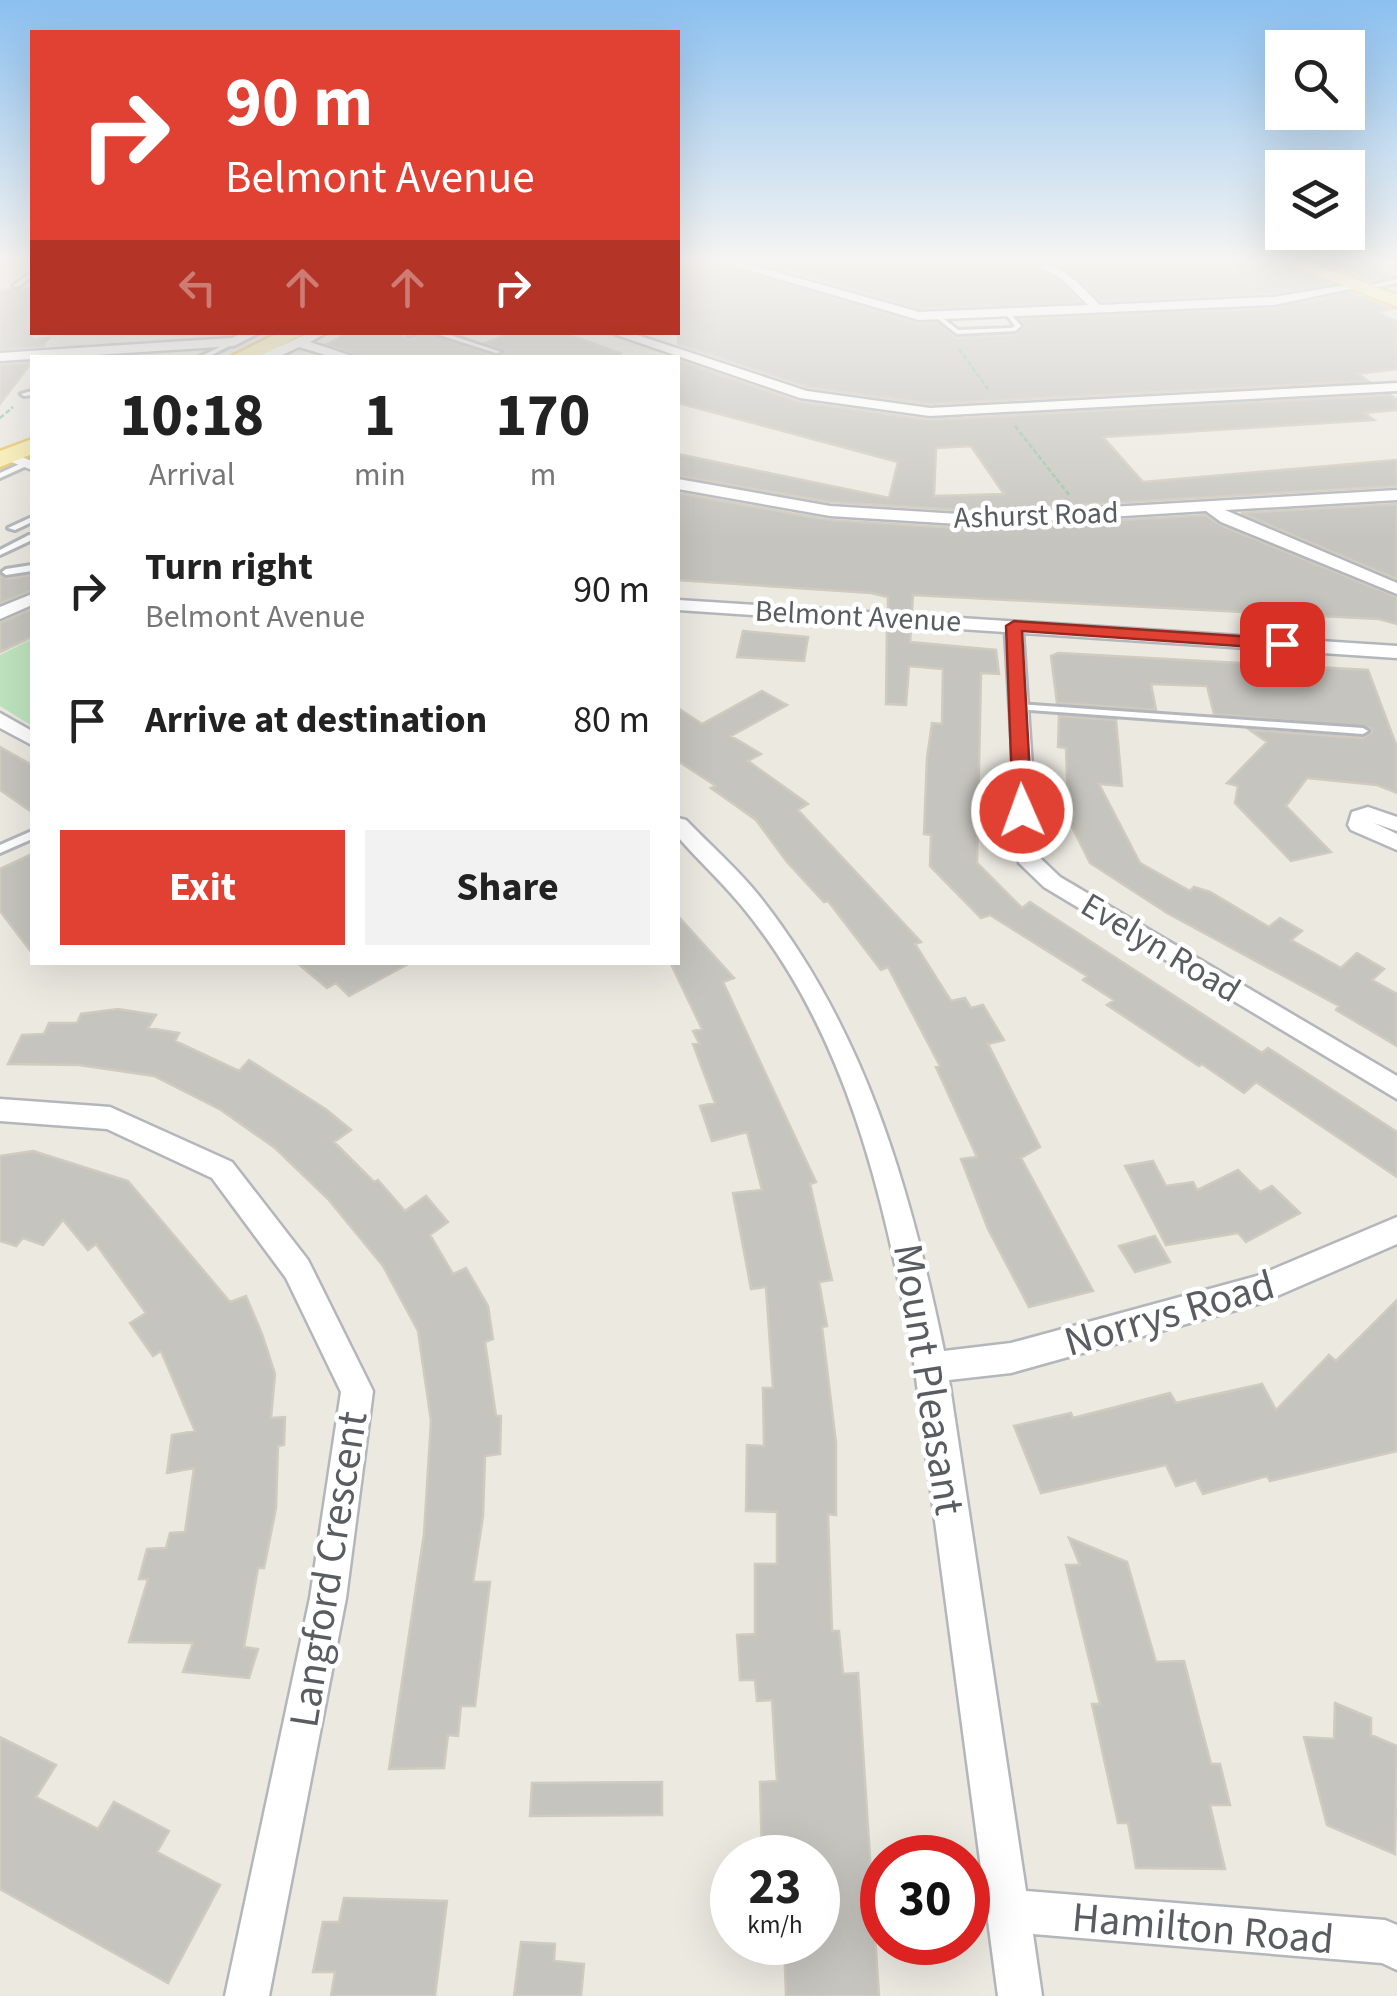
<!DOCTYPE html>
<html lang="en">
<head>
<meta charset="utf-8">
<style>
  :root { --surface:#fff; --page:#f2f2f2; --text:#222; --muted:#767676; --accent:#e14132 }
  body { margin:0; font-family:"Source Sans 3",sans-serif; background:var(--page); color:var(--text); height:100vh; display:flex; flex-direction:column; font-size:38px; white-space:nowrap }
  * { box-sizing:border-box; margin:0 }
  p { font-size:32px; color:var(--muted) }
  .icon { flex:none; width:55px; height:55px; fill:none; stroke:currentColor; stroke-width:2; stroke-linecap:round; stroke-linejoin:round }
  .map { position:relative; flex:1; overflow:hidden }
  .sheet { position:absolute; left:30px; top:355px; width:650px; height:610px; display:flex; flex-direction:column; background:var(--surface); border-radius:0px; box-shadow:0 10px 40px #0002 }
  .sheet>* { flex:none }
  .guide { position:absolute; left:30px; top:30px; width:650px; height:305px; border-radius:0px; box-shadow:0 10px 40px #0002; background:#e14132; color:#fff; overflow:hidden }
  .buttons { position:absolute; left:1265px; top:30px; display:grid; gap:20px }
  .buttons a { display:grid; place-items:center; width:100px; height:100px; border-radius:0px; background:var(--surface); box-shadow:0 10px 40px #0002; font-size:50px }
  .speed { position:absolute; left:710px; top:1835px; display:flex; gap:20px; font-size:50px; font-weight:700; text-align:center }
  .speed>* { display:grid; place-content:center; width:130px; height:130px; border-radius:50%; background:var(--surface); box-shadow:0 10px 40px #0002; line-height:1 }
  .speed small { font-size:25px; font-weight:400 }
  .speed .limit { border:15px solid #d22; background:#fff; color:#111 }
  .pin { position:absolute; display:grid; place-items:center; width:85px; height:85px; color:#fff; margin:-42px; border-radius:20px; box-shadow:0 5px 15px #0006 }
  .me { position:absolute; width:110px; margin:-55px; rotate:358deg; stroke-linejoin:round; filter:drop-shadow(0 0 8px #0008) }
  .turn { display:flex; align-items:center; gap:35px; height:210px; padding:0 30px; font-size:45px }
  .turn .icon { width:130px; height:130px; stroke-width:2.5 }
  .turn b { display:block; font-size:70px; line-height:85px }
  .lanes { display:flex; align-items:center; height:95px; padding:0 30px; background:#0003; justify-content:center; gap:50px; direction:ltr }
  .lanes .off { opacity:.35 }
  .eta { display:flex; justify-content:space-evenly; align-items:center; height:170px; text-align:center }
  .eta b { font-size:60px; font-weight:700; line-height:70px }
  .primary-button { display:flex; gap:20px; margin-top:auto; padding:20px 30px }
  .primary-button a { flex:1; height:115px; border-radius:0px; background:var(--accent); color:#fff; font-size:40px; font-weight:700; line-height:115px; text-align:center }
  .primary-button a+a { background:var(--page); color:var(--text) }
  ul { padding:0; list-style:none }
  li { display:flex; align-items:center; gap:30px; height:130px; padding:0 30px }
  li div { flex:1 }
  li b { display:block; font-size:38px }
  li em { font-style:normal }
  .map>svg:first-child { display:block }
</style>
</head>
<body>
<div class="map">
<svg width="1397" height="1996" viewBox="0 0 1397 1996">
  <rect width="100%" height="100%" fill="#ece9e1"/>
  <path fill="#bee3be" d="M32 639V726L0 706V655Z"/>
  <path fill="#c6c4be" stroke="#d0cbbf" stroke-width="2.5" fill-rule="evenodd" d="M678 261H714L918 324 937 323 957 338 1015 335 1025 326 1020 319 1274 309 1351 293 1391 309 1377 312 1397 322V369L1358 374 1368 381 930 404 808 387 678 344Z
    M753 261H1025L1060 282 1079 302 919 308Z
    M1052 261H1280L1330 284 1274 293 1102 301Z
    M1320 261H1358L1395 276 1371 281Z
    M32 289V339L49 338 43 346 0 349V290Z
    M351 332H395L410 340 427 333 497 357 504 351 485 343 514 332H560L621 353 620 358H362L327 344Z
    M678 360 799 402 929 420 1390 395 1397 400V410L1364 413 1374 420 1103 437 1143 482 1397 460V486L975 511 830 502 678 476V454L889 498 898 462 678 403ZM971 446 1004 494 934 496 936 448Z
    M31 363 0 404V365Z
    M678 493 829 520 975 529 1205 515 1220 525 1397 597V624L1379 619 913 595 912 611 888 610V597L871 593 678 580Z
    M1397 504V579L1241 513Z
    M0 575 7 579 32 575V591L0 603Z
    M32 609V637L0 652V623Z
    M887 628 911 629 910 642 996 650 999 674 981 673 977 863 1022 908 1030 902 1262 1053 1268 1048 1397 1132V1177L1256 1082 1244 1093 1202 1064 1199 1066 1107 1005 1114 1000 1083 980 1087 976 990 915 981 918 930 866 931 835 924 834 927 758 932 723 942 724 943 669 909 666 906 705 886 704Z
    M743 631 808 637 804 661 737 657Z
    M1058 653 1368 670 1397 747V793L1377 785 1307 778 1286 806 1331 852 1291 861 1235 803 1238 786 1227 783 1267 742 1250 730 1363 738 1372 732 1370 728 1214 714 1207 686 1151 684 1156 710 1057 703 1051 656Z
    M762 691 787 705 731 736 761 754 748 761 808 804 798 810 921 942 915 944 951 1001 965 998 971 1008 983 1005 1004 1040 988 1044 1040 1147 1021 1158 1093 1291 1029 1307 988 1229 961 1159 977 1157 936 1067 940 1066 888 967 881 970 828 901 824 902 787 862 756 820 711 788 716 786 678 761V708L702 724Z
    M1059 716 1116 720 1122 786 1099 784 1140 863 1190 891 1194 887 1210 892 1269 927 1280 918 1302 931 1291 940 1341 968 1357 953 1384 969 1372 980 1397 994V1046L1336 1010 1339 1006 1167 913 1090 863 1066 815 1074 814 1068 801 1066 748 1058 747Z
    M0 747 32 765V812L0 790Z
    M32 854V953L0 911V869Z
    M678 916 734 978 723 982 816 1182 810 1184 832 1280 819 1282 827 1326 822 1327 836 1443V1515L828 1514 832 1631H839L843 1674 858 1673 879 1996H786L784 1942H818V1858H762L760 1782 777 1781 772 1700 757 1701 755 1680H740L737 1635 755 1634V1564H777V1512L746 1511 747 1445 764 1446 763 1388H773L766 1287 751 1289 733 1193 762 1190 747 1132 712 1141 700 1106 715 1103 693 1044 699 1043 693 1031 702 1029 670 962H678Z
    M296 962H412L349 996 336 983 327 988Z
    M118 1009 156 1015 148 1028 179 1033 175 1041 239 1071 249 1060 327 1110 351 1130 334 1142 374 1182 378 1180 405 1211 426 1196 448 1222 430 1235 453 1274 466 1268 488 1306 493 1339 485 1342 496 1416H501L500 1454 485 1456 483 1516 473 1582H490L475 1706H461L458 1736 448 1735 444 1768 389 1769 424 1534 431 1421 418 1331 383 1266 328 1199 275 1148 221 1110 154 1076 79 1065 8 1064 22 1035 44 1034 49 1023H77L81 1014Z
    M33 1151 128 1181 230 1302 246 1296 262 1334 275 1374 271 1418 285 1417 284 1445 278 1446 276 1508 264 1568H258L244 1647 258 1649 249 1678 183 1672 193 1643 129 1642 148 1579H139L147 1549 166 1548 170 1533 185 1532 194 1468 167 1473 172 1435 195 1431 161 1351 153 1356 130 1323 146 1313 96 1244 88 1250 63 1220 43 1245 23 1238 16 1246 0 1241V1156Z
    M1153 1161 1166 1186 1193 1182 1197 1190 1238 1170 1260 1192 1272 1186 1300 1213 1246 1242 1238 1233 1166 1245 1125 1166Z
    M1155 1236 1170 1262 1135 1272 1119 1246Z
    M1397 1300V1451L1270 1481 1267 1476 1203 1494 1196 1480 1176 1486 1166 1465 1041 1493 1014 1426 1071 1413 1073 1418 1170 1393 1176 1403 1262 1384 1276 1410 1329 1355 1336 1361Z
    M1069 1538 1127 1562 1156 1662 1184 1661 1211 1764H1220L1230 1805H1210L1225 1869 1136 1868 1128 1823H1118L1092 1704H1100L1066 1565H1080Z
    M1335 1703 1371 1718V1735L1397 1746 1395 1854 1327 1825 1304 1737 1334 1739Z
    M0 1737 56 1765 36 1797 98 1829 114 1802 169 1831 157 1852 220 1885 168 1983 0 1889Z
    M662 1782V1815L530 1816 532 1783Z
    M344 1898 447 1901 435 1996H331L335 1972H313L323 1922H339Z
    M521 1942 555 1944 554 1961 584 1964 581 1996H514Z"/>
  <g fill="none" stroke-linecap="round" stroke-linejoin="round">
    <g stroke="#b3b6bb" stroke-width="6">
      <path id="lane" d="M32 272V276L18 287H14V285Z
        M1397 279V283L1362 290 1359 288Z
        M1008 311 1021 326 1015 331 957 334 934 316 939 315 958 330 1011 328 1015 326 1005 313Z
        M411 332H420L409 336Z
        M430 332H441L501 352 496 353Z
        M232 341 237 342 206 358H197Z
        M32 391V395L24 396 21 394Z
        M24 462 31 464 0 478V473Z
        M32 517V522L15 530 8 528Z
        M29 535H32V540L0 555V550Z
        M32 565V571L6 575 2 572 6 569Z
        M1018 704 1363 728 1368 731 1363 734 1015 709 1013 707Z
        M32 831V839L0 853V845Z"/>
    </g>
    <g stroke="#b3b6bb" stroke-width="5">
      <path id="street" d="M718 261H737L919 312 1088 305 1062 279 1029 261C1060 261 1079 284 1100 305L1274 297 1358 283 1364 286 1274 305 919 320Z
        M244 332H261L234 346 0 361V353L232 338Z
        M311 332H328L310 342 358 358H336L299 347 276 358 244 353 250 349 269 351Z
        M608 332H628L807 391 930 408 1397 383V391L930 416 800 398Z
        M9 452 32 461V470L4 459V453Z
        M678 479 830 506 975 515 1397 490V500L1225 510 1397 583V594L1221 522 1206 511 975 525 830 516 678 489Z
        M32 594V605L0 619V607Z
        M678 600 1397 646V658L1023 633 1038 856 1060 877 1397 1076V1099L1044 887 1019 863 1005 632 678 610Z
        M0 713 32 731V745L0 728Z
        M1368 807 1397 817V831L1374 823 1397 834V850L1351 830 1348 825 1352 812Z
        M678 818 686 820C710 845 738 869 760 897 865 1030 910 1187 944 1351L1011 1343 1257 1276 1397 1217V1244L1261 1303 1011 1373 949 1380 1026 1891 1385 1920 1397 1925V1970L1382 1963 1033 1934 1042 1996H998L913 1355C884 1197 846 1030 740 904 721 881 698 860 678 837Z
        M0 1099 110 1107 232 1162 308 1260 373 1391 346 1598 269 1996H225L310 1598 341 1392 286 1278 212 1178 107 1129 0 1121Z"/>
    </g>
    <g stroke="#eac35b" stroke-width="5">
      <path id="primary" d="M1283 261H1308L1397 295V307Z
        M280 332H307L256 358H228Z
        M32 439V454L0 467V451Z"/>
    </g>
    <path stroke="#97c3a4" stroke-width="2.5" stroke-dasharray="5 2.5" stroke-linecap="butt" d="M959 349 988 389
      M0 418 13 407
      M1015 426 1070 496"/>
    <use href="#lane" fill="#fff" fill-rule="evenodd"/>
    <use href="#street" fill="#fff" fill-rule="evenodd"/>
    <use href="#primary" fill="#fbeea6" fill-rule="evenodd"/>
  </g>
  <linearGradient id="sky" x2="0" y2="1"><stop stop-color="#8bc0f0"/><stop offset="0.48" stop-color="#f6f5f2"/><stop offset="1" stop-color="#f6f5f2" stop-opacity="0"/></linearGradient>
  <rect width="1397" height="541" fill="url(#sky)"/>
  <path fill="#e14132" stroke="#922a20" stroke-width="2.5" d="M1014 621 1282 639 1290 644 1282 649 1022 631 1032 811 1022 817 1013 811 1006 626Z"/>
  <g text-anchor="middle" stroke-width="9" stroke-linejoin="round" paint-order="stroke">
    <g font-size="30" fill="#595d61" stroke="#fff">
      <text transform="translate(1036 515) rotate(-2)" y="10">Ashurst Road</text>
      <text transform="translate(858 616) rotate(3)" y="10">Belmont Avenue</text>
    </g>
    <g font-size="35" fill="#595d61" stroke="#fff">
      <text transform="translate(1161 947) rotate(31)" y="12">Evelyn Road</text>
    </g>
    <g font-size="42" fill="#595d61" stroke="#fff">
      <text transform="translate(1169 1312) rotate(-16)" y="15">Norrys Road</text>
      <text transform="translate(930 1379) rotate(81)" y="15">Mount Pleasant</text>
      <text transform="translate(327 1569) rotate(-81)" y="15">Langford Crescent</text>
      <text transform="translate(1203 1927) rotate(5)" y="15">Hamilton Road</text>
    </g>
  </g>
</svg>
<div class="buttons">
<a><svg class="icon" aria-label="search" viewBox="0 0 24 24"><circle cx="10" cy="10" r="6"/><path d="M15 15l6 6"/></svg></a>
<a><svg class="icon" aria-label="layers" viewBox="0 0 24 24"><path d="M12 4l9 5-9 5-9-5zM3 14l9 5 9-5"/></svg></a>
</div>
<div class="speed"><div>23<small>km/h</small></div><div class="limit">30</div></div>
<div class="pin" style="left:1282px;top:644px;background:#d93025"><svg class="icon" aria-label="arrive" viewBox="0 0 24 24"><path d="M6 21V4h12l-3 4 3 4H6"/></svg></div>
<svg class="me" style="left:1022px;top:811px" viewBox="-20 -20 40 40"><circle r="17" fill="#e14132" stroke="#fff" stroke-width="3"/><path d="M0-11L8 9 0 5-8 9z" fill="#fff"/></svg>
<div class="guide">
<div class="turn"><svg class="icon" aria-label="right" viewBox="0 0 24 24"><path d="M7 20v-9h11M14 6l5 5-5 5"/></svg><div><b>90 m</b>Belmont Avenue</div></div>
<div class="lanes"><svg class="icon off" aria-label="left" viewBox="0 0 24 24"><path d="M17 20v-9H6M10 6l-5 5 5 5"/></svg><svg class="icon off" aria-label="ahead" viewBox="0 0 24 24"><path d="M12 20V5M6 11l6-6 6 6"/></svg><svg class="icon off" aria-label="ahead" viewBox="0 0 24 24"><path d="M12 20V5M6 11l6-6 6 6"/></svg><svg class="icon" aria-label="right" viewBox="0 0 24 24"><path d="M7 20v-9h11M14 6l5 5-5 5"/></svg></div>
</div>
<section class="sheet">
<div class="eta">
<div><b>10:18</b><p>Arrival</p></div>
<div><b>1</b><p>min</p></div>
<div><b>170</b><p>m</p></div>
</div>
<ul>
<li><svg class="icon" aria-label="right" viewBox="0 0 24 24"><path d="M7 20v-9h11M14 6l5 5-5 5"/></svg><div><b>Turn right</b><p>Belmont Avenue</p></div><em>90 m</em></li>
<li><svg class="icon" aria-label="arrive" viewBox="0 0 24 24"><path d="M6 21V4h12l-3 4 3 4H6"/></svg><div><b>Arrive at destination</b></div><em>80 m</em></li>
</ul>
<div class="primary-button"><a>Exit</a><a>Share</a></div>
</section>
</div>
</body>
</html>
